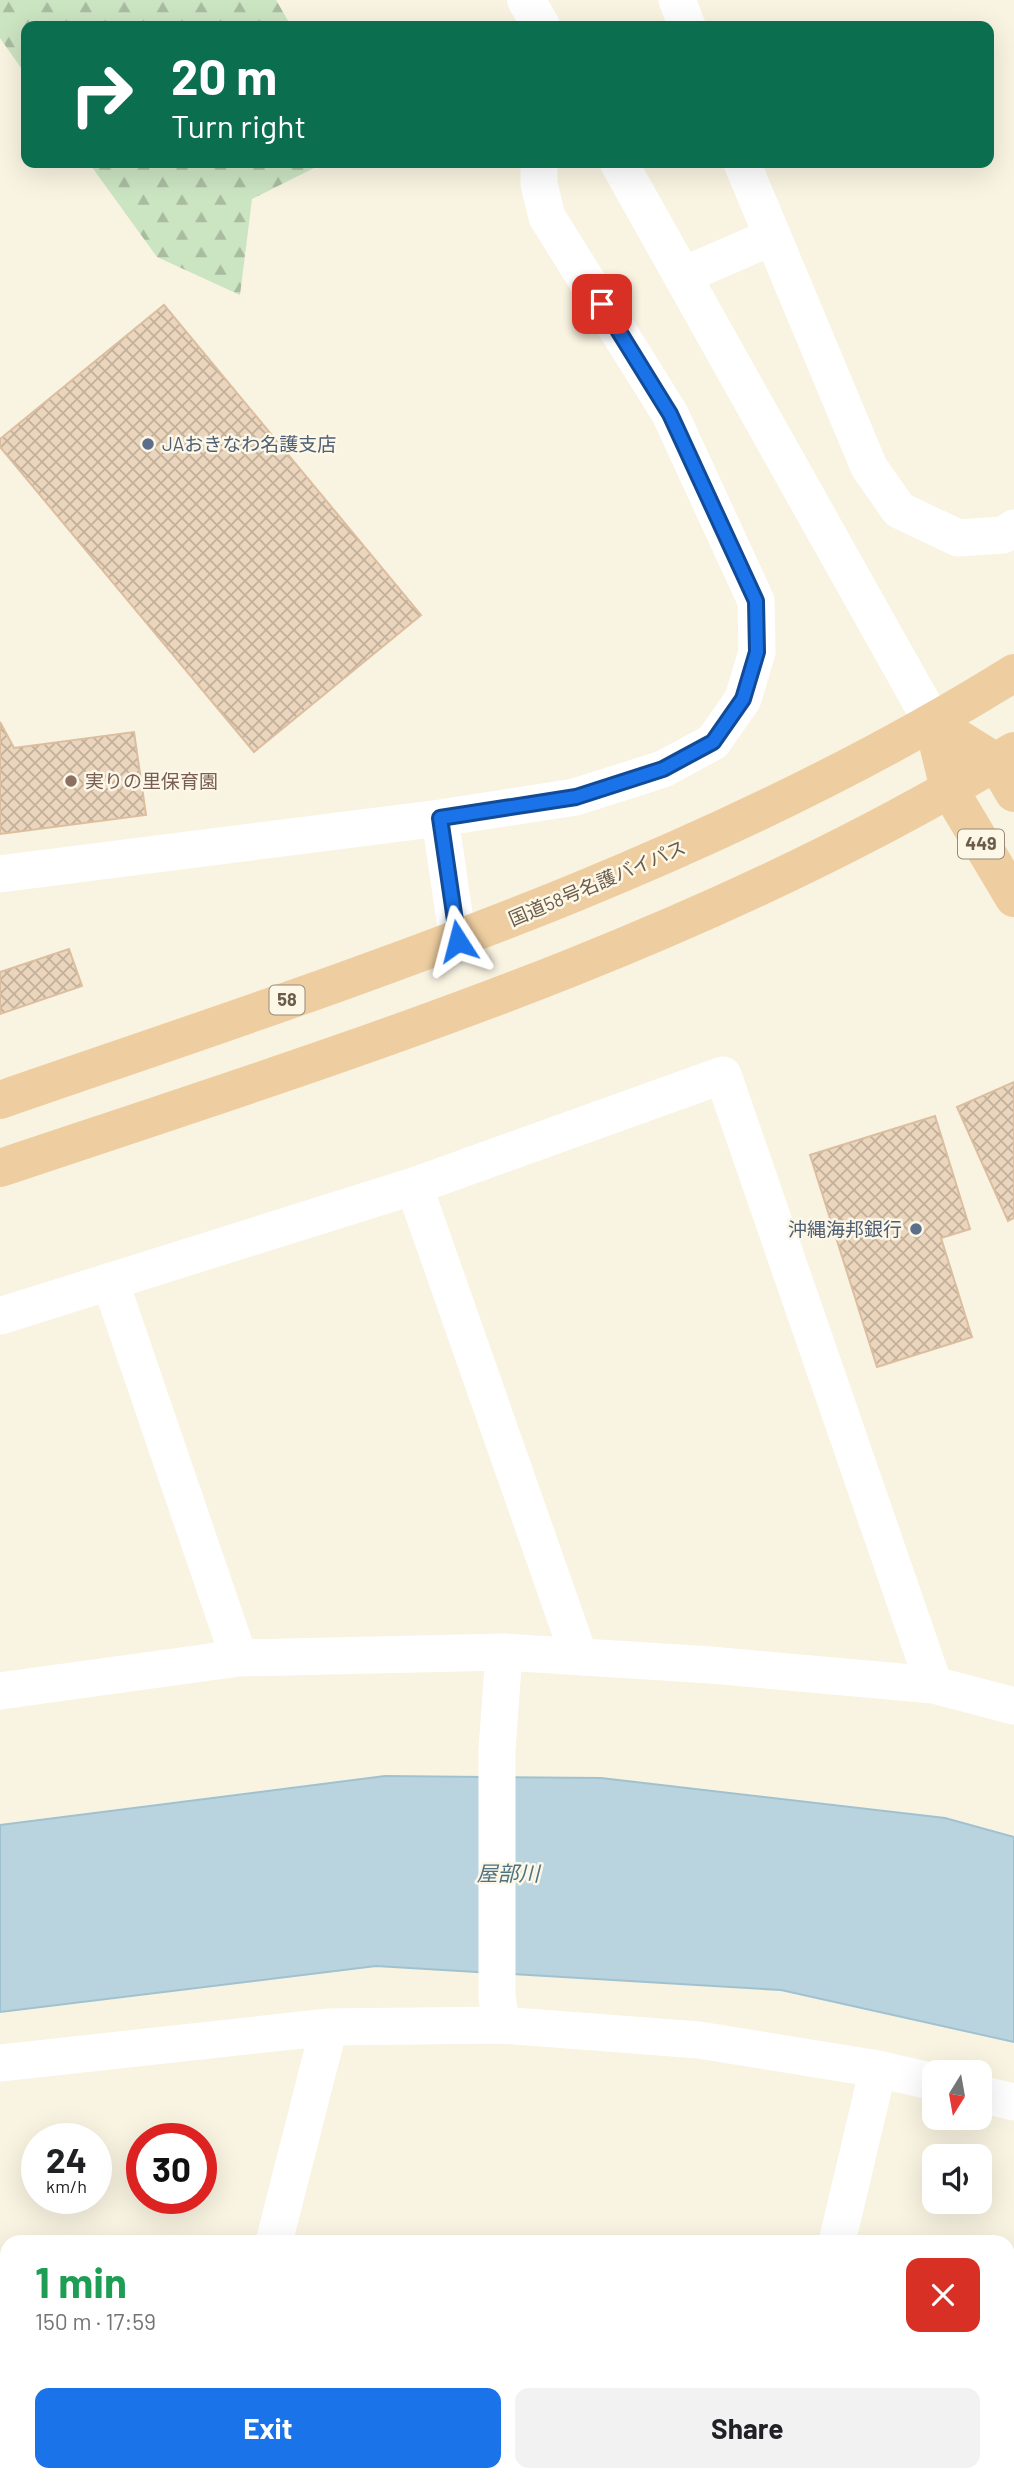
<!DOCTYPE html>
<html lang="en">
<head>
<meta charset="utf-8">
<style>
  :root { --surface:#fff; --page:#f2f2f2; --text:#202124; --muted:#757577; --accent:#1a73e8 }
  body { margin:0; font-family:Barlow,"Noto Sans JP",sans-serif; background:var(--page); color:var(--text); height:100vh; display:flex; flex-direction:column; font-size:26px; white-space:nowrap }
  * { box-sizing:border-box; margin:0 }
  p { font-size:23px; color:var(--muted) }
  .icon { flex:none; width:38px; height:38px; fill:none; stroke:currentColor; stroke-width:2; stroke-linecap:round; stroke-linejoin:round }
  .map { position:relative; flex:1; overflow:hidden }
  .details { position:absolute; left:0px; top:2235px; width:1015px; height:247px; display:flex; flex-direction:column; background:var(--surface); border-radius:21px 21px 0 0; box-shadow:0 7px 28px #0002 }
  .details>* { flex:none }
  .top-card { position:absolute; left:21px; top:21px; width:973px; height:147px; border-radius:14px; box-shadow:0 7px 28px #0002; background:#0b6e4f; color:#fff; overflow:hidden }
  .needle { width:46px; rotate:191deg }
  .tools { position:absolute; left:922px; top:2060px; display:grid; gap:14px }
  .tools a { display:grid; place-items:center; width:70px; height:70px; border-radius:14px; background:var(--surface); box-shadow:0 7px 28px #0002; font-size:35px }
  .speed { position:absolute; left:21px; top:2123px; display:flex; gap:14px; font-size:35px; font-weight:700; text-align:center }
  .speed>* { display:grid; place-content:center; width:91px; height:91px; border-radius:50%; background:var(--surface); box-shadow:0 7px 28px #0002; line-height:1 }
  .speed small { font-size:18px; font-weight:400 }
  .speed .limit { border:10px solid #d22; background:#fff; color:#111 }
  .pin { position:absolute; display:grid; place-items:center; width:60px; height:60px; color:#fff; margin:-30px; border-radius:14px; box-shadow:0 4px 10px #0006 }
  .me { position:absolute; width:77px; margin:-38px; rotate:351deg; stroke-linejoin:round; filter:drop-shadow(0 0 5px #0008) }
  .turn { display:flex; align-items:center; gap:24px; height:147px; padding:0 35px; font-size:32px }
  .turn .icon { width:91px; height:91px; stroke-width:2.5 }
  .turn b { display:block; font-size:49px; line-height:60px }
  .round { display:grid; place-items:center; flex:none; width:74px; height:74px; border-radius:14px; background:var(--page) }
  .overview { display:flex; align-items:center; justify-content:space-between; height:119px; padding:0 35px }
  h1 { font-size:42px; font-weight:700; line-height:52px; color:#1e9e55 }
  .cta { display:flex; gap:14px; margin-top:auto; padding:14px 35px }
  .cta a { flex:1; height:80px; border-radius:14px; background:var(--accent); color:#fff; font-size:28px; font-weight:700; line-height:80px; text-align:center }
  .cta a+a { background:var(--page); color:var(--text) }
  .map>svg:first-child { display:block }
</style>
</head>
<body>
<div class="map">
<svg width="1014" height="2481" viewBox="0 0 1014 2481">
  <defs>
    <pattern id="forest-firs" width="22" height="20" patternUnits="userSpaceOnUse" patternTransform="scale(1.75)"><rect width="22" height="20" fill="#cbe4c2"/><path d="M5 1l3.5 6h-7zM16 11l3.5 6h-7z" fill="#a9bca0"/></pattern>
    <pattern id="building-cross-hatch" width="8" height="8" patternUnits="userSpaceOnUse" patternTransform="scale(1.75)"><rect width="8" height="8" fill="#ebd5bc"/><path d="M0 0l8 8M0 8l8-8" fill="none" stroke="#c2b09b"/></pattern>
  </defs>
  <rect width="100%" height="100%" fill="#f9f3e1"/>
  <path fill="url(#forest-firs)" d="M0 0H276L291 26H26V75L0 38Z
    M89 163H324L252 199 240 295 157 257Z"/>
  <path fill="#b9d4df" stroke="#a0c2d0" stroke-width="2" d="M385 1776 601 1778 945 1818 1014 1837V2042L781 1990 376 1966 0 2012V1825Z"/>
  <path fill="url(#building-cross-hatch)" stroke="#dbbe9f" stroke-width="2" d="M164 305 421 615 254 752 0 447V439Z
    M0 722 14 748 134 732 146 815 0 834Z
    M69 949 82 986 0 1014V972Z
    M1014 1082V1218L1008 1221 957 1107Z
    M935 1116 970 1229 941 1238 972 1337 877 1367 810 1155Z"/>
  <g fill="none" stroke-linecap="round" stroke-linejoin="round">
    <path stroke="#fff" stroke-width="37" d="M677 0 687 26
      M742 163 869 467 899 510 958 538 1003 535 1014 528
      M684 275 772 237
      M440 818 458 941
      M0 874 440 818 575 797 663 769 713 742 743 699 757 652 756 601 670 414 547 217 539 184V163
      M414 1186 579 1656
      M110 1281 239 1658
      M0 1316 414 1186 723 1075 934 1685
      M0 1691 239 1658 504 1652 711 1665 934 1685 1014 1706
      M501 2025 497 1997V1750L504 1652
      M0 2063 329 2027 501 2025 699 2040 878 2069 934 2082
      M980 2094 1014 2102
      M274 2242 329 2027
      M837 2242 878 2069
      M214 2481 215 2474
      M780 2481 782 2474"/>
    <path stroke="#fff" stroke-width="38" d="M526 0 541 26
      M619 163 933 723"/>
    <path stroke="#eecea0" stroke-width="38" d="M933 723 949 789 1014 898
      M933 723 996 762 1014 793
      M0 1100C347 980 700 869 1014 673
      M0 1168C346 1052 701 943 1014 751"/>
  </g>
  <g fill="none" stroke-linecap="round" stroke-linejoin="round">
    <g stroke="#114b97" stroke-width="18">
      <path id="route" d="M458 941 440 818 576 797 663 769 713 742 743 699 757 652 756 601 670 414 602 304"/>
    </g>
    <use href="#route" stroke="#1a73e8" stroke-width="12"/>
  </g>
  <g fill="#5c6f8a" stroke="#fcf7e6" stroke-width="2.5">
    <circle cx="148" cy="444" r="7"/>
    <circle cx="916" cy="1229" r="7"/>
  </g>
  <circle fill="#8d6e63" stroke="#fcf7e6" stroke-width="2.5" cx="71" cy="781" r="7"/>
  <g text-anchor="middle" stroke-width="5" stroke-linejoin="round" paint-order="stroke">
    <g fill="#fcf7e6" stroke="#978a7a" stroke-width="2">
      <rect x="958" y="829.5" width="46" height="29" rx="5"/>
      <rect x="269.5" y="985.5" width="35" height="29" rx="5"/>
    </g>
    <g font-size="18" font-weight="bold" fill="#6c5c4b">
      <text x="981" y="850">449</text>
      <text x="287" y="1006">58</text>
    </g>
    <g font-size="19" fill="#4e5e75" stroke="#fcf7e6" text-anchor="start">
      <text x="162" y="451">JAおきなわ名護支店</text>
      <text x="902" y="1236" text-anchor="end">沖縄海邦銀行</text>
    </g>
    <g font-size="19" fill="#785e54" stroke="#fcf7e6" text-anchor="start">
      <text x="85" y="788">実りの里保育園</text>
    </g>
    <g font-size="19" fill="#6c5c4b" stroke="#fcf7e6">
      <text transform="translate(597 883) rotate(-23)" y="7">国道58号名護バイパス</text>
    </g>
    <g font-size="21" font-style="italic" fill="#4c7384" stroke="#fcf7e6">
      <text x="508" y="1881">屋部川</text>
    </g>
  </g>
</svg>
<div class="tools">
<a><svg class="needle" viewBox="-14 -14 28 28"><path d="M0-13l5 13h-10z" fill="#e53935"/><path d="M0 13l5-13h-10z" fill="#757577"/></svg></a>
<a><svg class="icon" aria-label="sound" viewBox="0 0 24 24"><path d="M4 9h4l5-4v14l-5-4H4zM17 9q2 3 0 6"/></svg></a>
</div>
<div class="speed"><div>24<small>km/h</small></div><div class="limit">30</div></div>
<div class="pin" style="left:602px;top:304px;background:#d93025"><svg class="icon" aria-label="arrive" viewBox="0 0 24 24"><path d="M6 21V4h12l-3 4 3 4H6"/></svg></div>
<svg class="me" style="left:458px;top:941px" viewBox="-20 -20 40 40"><path d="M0-17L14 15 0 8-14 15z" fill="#1a73e8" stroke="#fff" stroke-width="4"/></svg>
<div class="top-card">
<div class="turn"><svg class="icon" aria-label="right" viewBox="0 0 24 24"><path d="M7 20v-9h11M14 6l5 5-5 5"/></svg><div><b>20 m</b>Turn right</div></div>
</div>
<section class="details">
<div class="overview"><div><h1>1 min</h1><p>150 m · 17:59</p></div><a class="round" style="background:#d93025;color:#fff"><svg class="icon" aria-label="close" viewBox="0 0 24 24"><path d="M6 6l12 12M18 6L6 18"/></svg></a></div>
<div class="cta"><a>Exit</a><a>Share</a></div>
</section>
</div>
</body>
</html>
